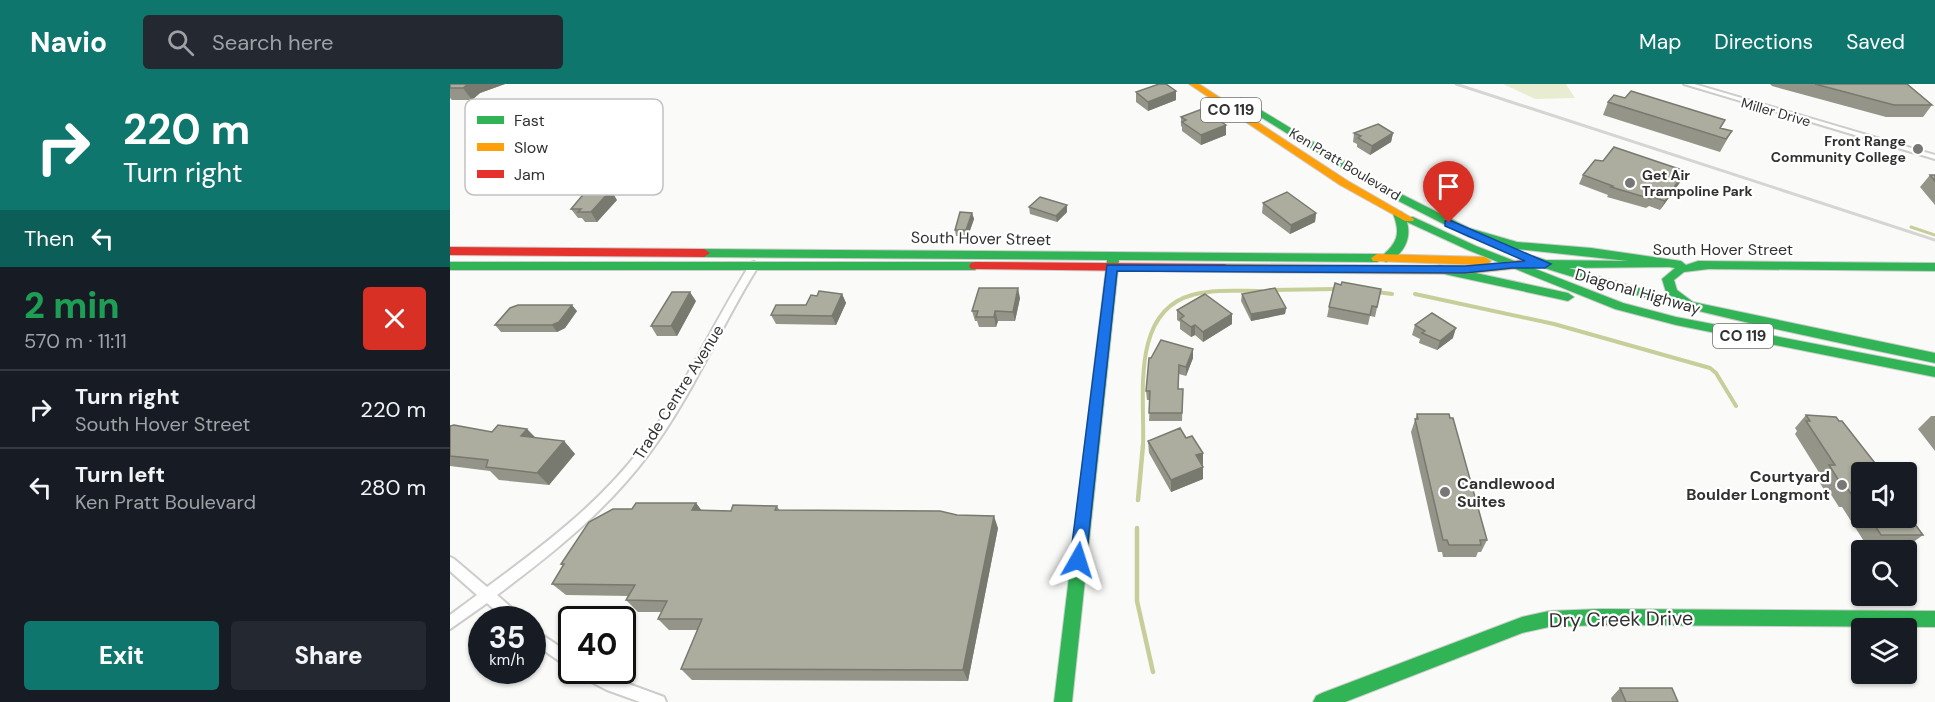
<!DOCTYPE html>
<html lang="en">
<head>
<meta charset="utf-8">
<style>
  :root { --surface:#171b24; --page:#242831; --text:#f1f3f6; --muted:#9ea1a6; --line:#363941; --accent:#0f766e }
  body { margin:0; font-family:"DM Sans",sans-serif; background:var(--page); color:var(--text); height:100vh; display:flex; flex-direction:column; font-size:22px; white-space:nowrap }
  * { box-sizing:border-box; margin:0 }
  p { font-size:20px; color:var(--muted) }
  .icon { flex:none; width:33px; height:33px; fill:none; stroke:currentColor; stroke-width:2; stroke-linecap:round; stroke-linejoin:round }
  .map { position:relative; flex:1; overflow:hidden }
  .panel { display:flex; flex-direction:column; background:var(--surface); width:450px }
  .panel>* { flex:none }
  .top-card { background:#0f766e; color:#fff; overflow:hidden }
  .fabs { position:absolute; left:1401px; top:378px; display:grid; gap:12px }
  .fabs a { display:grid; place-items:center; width:66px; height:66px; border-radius:6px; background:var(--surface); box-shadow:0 2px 4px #0004; font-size:30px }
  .speed { position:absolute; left:18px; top:522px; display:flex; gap:12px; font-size:30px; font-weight:700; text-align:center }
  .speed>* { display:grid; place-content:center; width:78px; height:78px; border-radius:50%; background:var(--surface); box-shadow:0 2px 4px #0004; line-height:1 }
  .speed small { font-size:15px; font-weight:400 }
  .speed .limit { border:3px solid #111; border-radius:9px; background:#fff; color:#111 }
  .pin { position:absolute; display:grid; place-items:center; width:51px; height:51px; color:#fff; margin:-62px -26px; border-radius:50% 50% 50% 0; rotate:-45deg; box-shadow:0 0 6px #0007 }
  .pin .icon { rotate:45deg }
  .me { position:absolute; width:66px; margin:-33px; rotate:6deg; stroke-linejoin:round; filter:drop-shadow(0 0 4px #0008) }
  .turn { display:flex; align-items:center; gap:21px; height:126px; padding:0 24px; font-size:27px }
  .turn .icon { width:78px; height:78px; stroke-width:2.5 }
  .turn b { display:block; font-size:42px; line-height:51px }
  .then { display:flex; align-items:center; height:57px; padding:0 24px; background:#0003; gap:12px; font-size:22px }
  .round { display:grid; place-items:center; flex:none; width:63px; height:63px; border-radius:6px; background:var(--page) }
  .overview { display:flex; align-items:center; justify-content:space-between; height:102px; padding:0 24px }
  h1 { font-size:36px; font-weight:800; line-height:45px; color:#1e9e55 }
  .button { display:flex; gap:12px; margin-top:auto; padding:12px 24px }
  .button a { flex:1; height:69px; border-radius:6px; background:var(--accent); color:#fff; font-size:24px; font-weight:800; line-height:69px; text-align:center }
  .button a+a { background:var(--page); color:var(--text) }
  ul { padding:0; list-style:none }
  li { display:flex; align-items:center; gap:18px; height:78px; padding:0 24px; border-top:2px solid var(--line) }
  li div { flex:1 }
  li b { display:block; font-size:22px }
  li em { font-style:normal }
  header { display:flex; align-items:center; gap:36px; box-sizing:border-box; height:84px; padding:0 30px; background:var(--accent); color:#fff }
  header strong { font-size:28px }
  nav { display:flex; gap:33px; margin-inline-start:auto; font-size:21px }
  .search { width:420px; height:54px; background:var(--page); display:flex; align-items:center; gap:15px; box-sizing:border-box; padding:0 21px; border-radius:6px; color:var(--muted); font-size:22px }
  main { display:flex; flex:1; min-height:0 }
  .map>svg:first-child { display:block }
</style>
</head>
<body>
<header>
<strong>Navio</strong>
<div class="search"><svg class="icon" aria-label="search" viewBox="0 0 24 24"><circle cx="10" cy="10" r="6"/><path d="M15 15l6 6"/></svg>Search here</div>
<nav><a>Map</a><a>Directions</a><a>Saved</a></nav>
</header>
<main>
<section class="panel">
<div class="top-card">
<div class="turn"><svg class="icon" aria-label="right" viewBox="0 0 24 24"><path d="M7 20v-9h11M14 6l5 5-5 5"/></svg><div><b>220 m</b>Turn right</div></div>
<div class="then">Then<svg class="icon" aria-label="left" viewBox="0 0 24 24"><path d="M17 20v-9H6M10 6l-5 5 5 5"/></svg></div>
</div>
<div class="overview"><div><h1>2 min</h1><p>570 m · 11:11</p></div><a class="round" style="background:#d93025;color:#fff"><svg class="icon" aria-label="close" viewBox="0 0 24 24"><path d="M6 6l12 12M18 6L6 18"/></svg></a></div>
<ul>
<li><svg class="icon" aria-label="right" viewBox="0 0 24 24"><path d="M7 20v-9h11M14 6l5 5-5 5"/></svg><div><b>Turn right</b><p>South Hover Street</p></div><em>220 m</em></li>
<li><svg class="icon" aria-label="left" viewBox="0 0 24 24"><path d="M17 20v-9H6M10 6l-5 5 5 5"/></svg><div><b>Turn left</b><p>Ken Pratt Boulevard</p></div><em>280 m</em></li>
</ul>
<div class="button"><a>Exit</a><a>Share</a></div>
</section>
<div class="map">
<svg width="1485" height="618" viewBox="0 0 1485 618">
  <rect width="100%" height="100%" fill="#fafbf8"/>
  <path fill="#e8ecd0" d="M1053 0H1116L1125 14 1085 15Z"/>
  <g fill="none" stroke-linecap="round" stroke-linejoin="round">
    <path stroke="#c8ce9a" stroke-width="3" d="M1461 143 1485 151"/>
    <path stroke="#c8ce9a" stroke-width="4" d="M822 206 886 205
      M927 208 942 210
      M965 210 1104 240 1260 284 1266 289 1286 322
      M693 362C695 313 680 228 742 211 764 205 788 207 811 207"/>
    <path stroke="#c8ce9a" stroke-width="4.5" d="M688 416 693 361
      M687 444V517L703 588"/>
    <g stroke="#cccdca" stroke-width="4">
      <path id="street" d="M1234 0H1244L1485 71V75Z
        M304 178 309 181C270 243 242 313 198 371 156 427 102 470 47 511L71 532 72 536H56L37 519 0 545V531L27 511 0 487V473L4 475 37 503C93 462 150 419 192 363 234 305 263 239 301 179Z
        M82 544 122 571V586L82 558Z
        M126 586H148L165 595 214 613 216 618H190L157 606 128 591Z"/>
    </g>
    <g stroke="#cccdca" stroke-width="2">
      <path id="fast" d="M791 14 941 105 1019 144 1067 158 1141 164 1231 177 1236 181 1248 177 1485 179V187L1259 185 1234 188 1224 196 1227 206 1243 218 1485 269V279C1348 250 1212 223 1079 179V173L1083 172 1096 176 1178 177 1067 165 1019 153 933 109 788 19 786 17ZM1219 183 1225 184 1212 195 1216 208 1220 213 1119 184Z
        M948 127 952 128 955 133H963L1026 162 1173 219 1226 233 1485 283V293L1226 241 1165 225 1018 166 957 138C962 155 953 172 936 178L932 176 927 178 669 176 622 618H604L657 176 254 173 248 169 254 165 927 170 932 172C947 159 951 150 943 130Z
        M0 178H525L531 182 525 186H0Z
        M989 181 1118 209 1124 213 1118 217 985 188 983 185Z
        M1150 525 1485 527V543L1150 541 1099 543 1072 549 895 618H863L866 612 872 609 1072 533 1099 527Z"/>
    </g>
    <g stroke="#cccdca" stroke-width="2">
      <path id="slow" d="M739 0H749L898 97 964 135 963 137H955L890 101Z
        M927 170 1035 173 1041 177 1038 180 1071 176 1077 180 1071 184 1015 190 775 188 769 184 775 180 1015 182 1031 181 923 177 921 174Z"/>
    </g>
    <g stroke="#cccdca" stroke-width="2">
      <path id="jam" d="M0 163 254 165 260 169 254 173 0 171Z
        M525 178 775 180 781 184 775 188 521 185 519 182 521 179Z"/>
    </g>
    <use href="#street" fill="#fefefe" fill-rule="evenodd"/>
    <use href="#fast" fill="#30b455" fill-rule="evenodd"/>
    <use href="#slow" fill="#ff9f0a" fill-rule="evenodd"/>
    <use href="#jam" fill="#e5322d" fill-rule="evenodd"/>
    <path stroke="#d5d6d4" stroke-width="3" d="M1006 0 1485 156"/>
  </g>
  <path fill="#949588" d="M0 0H55L30 9 22 16H2L0 14Z
    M1320 0H1457L1482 21 1473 33H1436L1322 2Z
    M686 8 726 16 698 27 686 18Z
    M1175 14 1275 36 1270 44 1282 47 1270 68 1153 31 1158 18Z
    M731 33 776 41V51L751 61 732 47V43L731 42Z
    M904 49H943L941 58 920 71 907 63V60L903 58Z
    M1153 77 1235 87 1231 97 1210 126 1199 122 1196 124 1157 113 1158 111 1129 100 1133 91Z
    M188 80 187 82 188 85 179 95H159L155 89Z
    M1480 91H1485V121L1470 103Z
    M167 116 147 138H135L132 134H128L121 125Z
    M813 119 866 129 865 138 840 150 812 129Z
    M579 123 617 128 607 138 580 130Z
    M522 129 524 135 518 152H506L505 146Z
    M931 205 925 233 920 232 918 241 877 233 879 223Z
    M392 210 396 219 386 241 326 240 321 231 356 221Z
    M792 210 836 224 835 230 801 237 791 217Z
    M570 214 565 237H548L546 243H529L527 237H525L522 227Z
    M246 217 227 252H207L201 242Z
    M727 226 782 230V240L753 258 745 251 741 253 730 245V238L727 236Z
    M127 227 115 244 107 248H51L45 241Z
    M965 241 1003 254 987 266 969 259 970 255 962 251Z
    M699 274H743L736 292 729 290 728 305H733L732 337H699L700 316H697L696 307Z
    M967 330 1037 456 1031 468H1028L1026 473H993L992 468H988L961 348Z
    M1356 331 1412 388V434H1456L1473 451 1458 462H1417L1392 423H1389L1380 409H1376L1367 394 1370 390 1345 350 1347 347 1345 344Z
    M1481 332H1485V367L1468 345Z
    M0 342 42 348 77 345 85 354 114 357 125 370 99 401 49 396 40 387 0 382Z
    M736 354 753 369V395L721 408 699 369 698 357Z
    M246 419 251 426 281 427 327 422 330 427 548 444 518 597 242 596 231 585 248 546H219L208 535 211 528H188L176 516 179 512 116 511 102 500 113 482 111 480 182 425Z
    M1170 604 1228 618H1162L1161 614Z"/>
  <path fill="#78796f" d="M18 0H55L30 9 22 16 13 4Z
    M726 7V16L698 27V18Z
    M776 41V51L751 61V51Z
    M943 49 941 58 920 71 922 62Z
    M185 74 188 80 187 82 188 85 179 95 176 89 181 78Z
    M1235 87 1231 97 1210 126 1215 117Z
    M161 106 167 116 147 138 141 128Z
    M617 121V128L607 138 606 132Z
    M522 129 524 135 518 152 516 146Z
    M866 129 865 138 840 150 841 141Z
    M568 204 570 214 565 237 563 228Z
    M240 208 246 217 227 252 221 242Z
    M392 210 396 219 386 241 382 232Z
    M122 221 127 227 115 244 107 248 102 241Z
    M836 224 835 230 801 237V230Z
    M545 227 548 237 546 243 544 233Z
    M782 230V240L753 258V248Z
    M745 241V251L741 253V243Z
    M1006 244 1003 254 987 266 990 257Z
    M743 265V274L736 292V283Z
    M77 345 89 357 71 352Z
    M114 357 125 370 99 401 87 389Z
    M753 369V381L746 371Z
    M753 383V395L721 408V396Z
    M246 419 255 431 242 426Z
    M544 432 548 444 518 597 513 586Z"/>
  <path fill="#acad9e" stroke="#78796f" stroke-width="1.5" d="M0 0H18L13 4H0Z
    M709 0H716L726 7 698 18 686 8Z
    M1365 0H1457L1482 21H1444Z
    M1181 7 1275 36 1270 44 1282 47 1276 55 1158 18 1164 11 1175 14Z
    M752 25 776 41 751 51 732 38 736 36 731 33Z
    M928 40 943 49 922 62 908 54 911 52 904 49Z
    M1164 63 1235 87 1215 117 1203 113 1201 115 1161 103 1163 102 1133 91 1145 76 1153 77Z
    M1480 91H1485V97Z
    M137 106H161L141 128H128L131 125H121Z
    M837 108 866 129 841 141 813 119Z
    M590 113 617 121 606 132 579 123Z
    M510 128 522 129 516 146H505Z
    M892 198 931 205 927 223 922 222 920 231 879 223 885 199 891 201Z
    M529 204H568L563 228 545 227 544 233H526L528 227H522Z
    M825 204 836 224 801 230 792 210Z
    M369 207 392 210 382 232 321 231 326 221H356L361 211 367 212Z
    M222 208H240L221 242H201Z
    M755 210 782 230 753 248 745 241 741 243 730 235 734 232 727 226Z
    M68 221H122L109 238 102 241H45L60 224Z
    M982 229 1006 244 990 257 972 249 975 247 965 241Z
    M711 256 743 265 736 283 729 281 728 305H733L732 329H699L700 307H696L699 274H701Z
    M967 330H999L1000 334H1003L1037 456H1030L1031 461H999L997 456H993L965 335H968Z
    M1356 331 1386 333 1389 337H1392L1432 388H1412V421L1405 411H1402L1392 397H1389L1379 381H1385L1356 337H1360Z
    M4 341 42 348 48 341 77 345 71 352 114 357 87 389 36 383 38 376 0 372V342Z
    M730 344 736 354 742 352 753 369 746 371 753 383 721 396 698 357Z
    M186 419H246L242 426 281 427 283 421 327 422 325 426 490 427 507 431 544 432 513 586 231 585 252 535H208L217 517 176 516 185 501 102 500 114 480H111L139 438 163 425H182Z
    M1456 428 1473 451H1431L1420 434H1456Z
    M1170 604H1222L1228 618H1176Z"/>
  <path fill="#1a73e8" stroke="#114b97" stroke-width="1.5" d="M999 136 1101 180 1095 184H1062L1015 189 667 187 636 476 634 481 628 483 622 481 620 476 657 181 1015 182 1075 177 995 142V137Z"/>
  <g fill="#777876" stroke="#fff" stroke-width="2">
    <circle cx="1468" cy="65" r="6"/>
    <circle cx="1180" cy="99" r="6"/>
    <circle cx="1392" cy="401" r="6"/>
    <circle cx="995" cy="408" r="6"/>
  </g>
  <g text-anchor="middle" stroke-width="4.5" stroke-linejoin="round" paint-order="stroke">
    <g font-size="14" fill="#313130" stroke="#fff">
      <text transform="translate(1326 28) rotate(16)" y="5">Miller Drive</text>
      <text transform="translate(895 80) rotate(31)" y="5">Ken Pratt Boulevard</text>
    </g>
    <g font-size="14" font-weight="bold" fill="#313130" stroke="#fff" text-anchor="end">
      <text x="1456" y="62">Front Range<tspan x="1456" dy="16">Community College</tspan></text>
      <text x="1192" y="96" text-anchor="start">Get Air<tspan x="1192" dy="16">Trampoline Park</tspan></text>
    </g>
    <g fill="#fff" stroke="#6f6f6e" stroke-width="1.5">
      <rect x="751" y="14" width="60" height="24" rx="4.5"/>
      <rect x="1263" y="240" width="60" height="24" rx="4.5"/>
    </g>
    <g font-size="15" font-weight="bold" fill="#313130">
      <text x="781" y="31">CO 119</text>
      <text x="1293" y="257">CO 119</text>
    </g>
    <g font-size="16" fill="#313130" stroke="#fff">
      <text transform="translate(531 154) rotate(1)" y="6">South Hover Street</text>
      <text x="1273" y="171">South Hover Street</text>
      <text transform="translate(1188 207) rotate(16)" y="6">Diagonal Highway</text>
      <text transform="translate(228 308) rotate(-58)" y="6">Trade Centre Avenue</text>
    </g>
    <g font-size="16" font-weight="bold" fill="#313130" stroke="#fff" text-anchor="end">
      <text x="1380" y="398">Courtyard<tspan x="1380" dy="18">Boulder Longmont</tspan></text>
      <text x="1007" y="405" text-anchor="start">Candlewood<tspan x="1007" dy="18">Suites</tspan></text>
    </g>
    <g font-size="20" fill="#313130" stroke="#fff">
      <text transform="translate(1171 535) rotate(-1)" y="7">Dry Creek Drive</text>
    </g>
  </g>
  <rect x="15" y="15" width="198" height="96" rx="9" fill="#fff" stroke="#c1c1c1" stroke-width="1.5"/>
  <rect x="27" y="32" width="27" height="8" fill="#30b455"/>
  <rect x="27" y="59" width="27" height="8" fill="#ff9f0a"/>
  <rect x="27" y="86" width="27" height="8" fill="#e5322d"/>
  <g font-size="16" fill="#313130">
    <text x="64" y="42">Fast</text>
    <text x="64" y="69">Slow</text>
    <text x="64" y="96">Jam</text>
  </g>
</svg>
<div class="fabs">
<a><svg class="icon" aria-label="sound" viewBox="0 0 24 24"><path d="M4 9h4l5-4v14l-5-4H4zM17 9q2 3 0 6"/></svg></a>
<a><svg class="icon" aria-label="search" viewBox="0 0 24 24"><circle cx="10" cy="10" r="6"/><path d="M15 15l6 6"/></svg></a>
<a><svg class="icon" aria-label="layers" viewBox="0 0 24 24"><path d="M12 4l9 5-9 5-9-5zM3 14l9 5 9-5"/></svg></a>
</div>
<div class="speed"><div>35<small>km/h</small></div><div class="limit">40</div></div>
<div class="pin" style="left:999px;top:139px;background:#d93025"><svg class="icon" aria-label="arrive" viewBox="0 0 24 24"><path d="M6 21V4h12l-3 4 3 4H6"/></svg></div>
<svg class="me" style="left:628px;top:476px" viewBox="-20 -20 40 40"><path d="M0-17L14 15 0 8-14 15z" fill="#1a73e8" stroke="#fff" stroke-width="4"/></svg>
</div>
</main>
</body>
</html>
